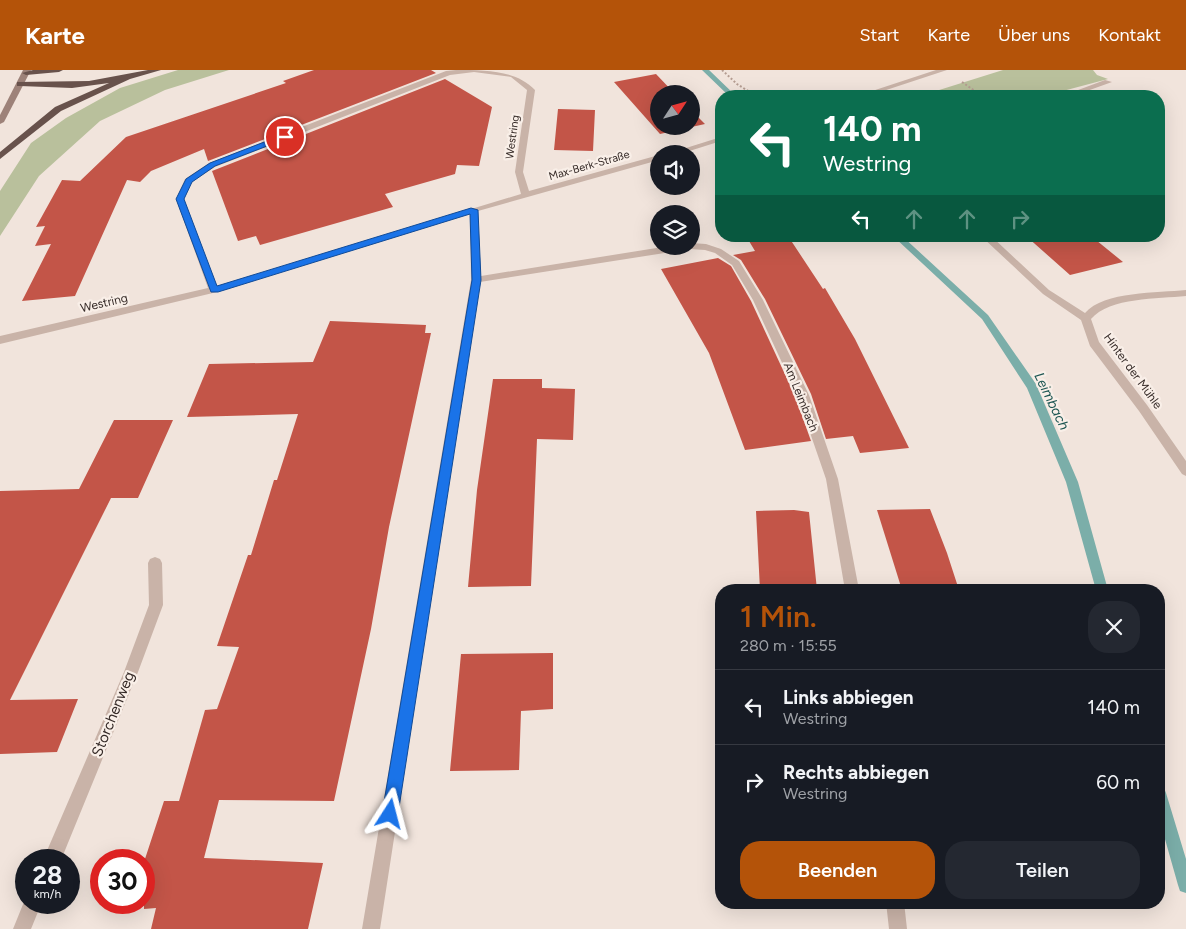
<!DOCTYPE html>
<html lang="de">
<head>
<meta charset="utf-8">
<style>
  :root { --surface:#171b24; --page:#242831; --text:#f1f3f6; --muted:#9ea1a6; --line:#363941; --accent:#b45309 }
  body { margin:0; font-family:Figtree,sans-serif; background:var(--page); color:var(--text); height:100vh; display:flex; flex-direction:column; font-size:19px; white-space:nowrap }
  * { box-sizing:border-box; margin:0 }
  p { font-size:16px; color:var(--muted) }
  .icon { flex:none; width:28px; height:28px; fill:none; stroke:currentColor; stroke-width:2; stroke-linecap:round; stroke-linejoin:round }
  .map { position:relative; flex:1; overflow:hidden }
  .details { position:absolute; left:715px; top:514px; width:450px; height:325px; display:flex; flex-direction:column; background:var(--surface); border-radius:20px; box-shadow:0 5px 20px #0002 }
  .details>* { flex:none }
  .banner { position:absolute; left:715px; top:20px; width:450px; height:152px; border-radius:20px; box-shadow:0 5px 20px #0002; background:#0b6e4f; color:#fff; overflow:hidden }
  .needle { width:32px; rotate:54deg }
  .controls { position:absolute; left:650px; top:15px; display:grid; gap:10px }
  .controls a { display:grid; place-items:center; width:50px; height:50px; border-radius:50%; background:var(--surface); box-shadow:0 5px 20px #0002; font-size:25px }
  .speed { position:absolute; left:15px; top:779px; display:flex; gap:10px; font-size:25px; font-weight:700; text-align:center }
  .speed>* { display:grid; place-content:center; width:65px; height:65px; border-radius:50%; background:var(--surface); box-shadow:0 5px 20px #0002; line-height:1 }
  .speed small { font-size:12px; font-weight:400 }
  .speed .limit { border:8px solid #d22; background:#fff; color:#111 }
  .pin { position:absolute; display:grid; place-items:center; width:42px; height:42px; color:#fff; margin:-21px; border:2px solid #fff; border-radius:50%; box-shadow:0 1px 5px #0007 }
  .me { position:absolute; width:55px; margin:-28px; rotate:9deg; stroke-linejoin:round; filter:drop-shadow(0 0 4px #0008) }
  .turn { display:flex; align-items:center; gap:18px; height:105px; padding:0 25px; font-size:22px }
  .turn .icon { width:65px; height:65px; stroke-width:2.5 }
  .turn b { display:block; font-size:35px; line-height:42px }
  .lanes { display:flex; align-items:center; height:48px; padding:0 25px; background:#0003; justify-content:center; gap:25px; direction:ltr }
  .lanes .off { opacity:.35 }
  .round { display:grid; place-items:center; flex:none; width:52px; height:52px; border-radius:20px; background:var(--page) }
  .overview { display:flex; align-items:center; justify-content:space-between; height:85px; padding:0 25px }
  h1 { font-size:30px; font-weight:600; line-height:38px; color:var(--accent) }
  .action { display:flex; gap:10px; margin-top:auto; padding:10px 25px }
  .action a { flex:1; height:58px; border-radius:20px; background:var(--accent); color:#fff; font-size:20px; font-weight:600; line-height:58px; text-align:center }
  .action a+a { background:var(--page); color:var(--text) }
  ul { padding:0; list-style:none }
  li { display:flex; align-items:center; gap:15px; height:75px; padding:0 25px; border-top:1px solid var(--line) }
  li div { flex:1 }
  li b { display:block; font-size:19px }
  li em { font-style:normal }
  header { display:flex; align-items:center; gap:30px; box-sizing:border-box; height:70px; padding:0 25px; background:var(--accent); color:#fff }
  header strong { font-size:24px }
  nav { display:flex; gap:28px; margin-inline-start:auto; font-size:18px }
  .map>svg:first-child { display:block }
</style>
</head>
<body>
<header>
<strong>Karte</strong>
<nav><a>Start</a><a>Karte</a><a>Über uns</a><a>Kontakt</a></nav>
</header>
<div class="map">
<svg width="1186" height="859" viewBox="0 0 1186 859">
  <rect width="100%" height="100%" fill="#f1e4dc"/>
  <path fill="#b9c09c" d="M178 0H229L165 20 100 51 39 106 0 166V121L31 73 66 48 120 18Z
    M1003 0H1093L1097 5 1108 9 1044 26H920Z"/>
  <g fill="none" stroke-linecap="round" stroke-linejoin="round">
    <path fill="#7baea9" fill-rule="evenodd" d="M702 0H709L736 26H729Z
      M893 166H902L988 245 1036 314 1078 412 1108 520H1096L1066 412 1027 318 982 249Z
      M1159 716 1164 718 1166 723 1186 789V823L1180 821 1178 815 1159 748Z"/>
  </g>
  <path fill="#c35548" d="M314 0H431L436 3 208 91 204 79 151 101 140 112 127 110 75 226 22 231 51 174 35 176 45 156 36 157 62 110 80 111 126 67 286 13 283 11Z
    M656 4 675 24H659V56H691V40L705 54 660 64 614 12Z
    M445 9 492 37 479 96 457 95 455 104 385 124 393 137 260 175 256 166 238 171 212 101Z
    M558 39 595 40 593 81 554 80Z
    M746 166H788L823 219 825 218 855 269 909 378 860 383 853 366 826 369 811 324 765 229 741 190 733 185 755 181Z
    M1026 166H1091L1123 192 1070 205Z
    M718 188 731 196 751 231 795 326 811 371 745 380 709 283 661 199Z
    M330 251 426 255 425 263H431L389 457 371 559 334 731 219 730 204 788 323 793 308 859H151L156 838 144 839V792L164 731H179L205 640 217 639 239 577 217 576 248 485H251L274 410H277L298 344 187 347 209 294 313 292Z
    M493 309H542V318L575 319 573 370 537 369 531 516 468 517 477 420Z
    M114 350H173L138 428H111L10 630 78 629 57 682 0 684V421L79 419Z
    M930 439 947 483 959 520H902L877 440Z
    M794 440 809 442 817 520H760L756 441Z
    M553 583V639L521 641 519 700 450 701 461 584Z"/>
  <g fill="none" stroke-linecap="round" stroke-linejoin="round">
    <path stroke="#b59d92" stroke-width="2" stroke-dasharray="2 2" stroke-linecap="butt" d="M722 0 737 14 756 26
      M962 12 982 26"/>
    <path fill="#c9b3a8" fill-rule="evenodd" d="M456 0C485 0 516 0 535 20L523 102 529 121 659 85V90L478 141 481 206 669 176H691V173L706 174 721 179 739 191 763 230 809 325 838 409 859 520H845L826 409 797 325 753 230 732 195 715 183 705 180 690 179 480 212 380 859H362L471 210 470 144 217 222 0 274V266L208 218 176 129 185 109 209 93 446 1ZM474 2 511 7 527 20 515 102 521 124 217 216 184 129 192 112 215 97 450 5Z
      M936 0H947L868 26H857Z
      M1105 10 1112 12 1073 26H1062Z
      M721 67V71L680 84H667Z
      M981 166H991L1049 220 1085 243C1104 221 1158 223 1186 220V226C1158 229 1110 227 1091 249L1099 272 1147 335 1186 391V406L1182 404 1139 341 1090 276 1081 250 1043 224Z
      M155 487 160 489 162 493 163 535 138 602 61 790H43L124 602 149 535 148 493 150 489Z
      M26 827V832H42L31 859H13Z
      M886 832H904L907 859H889Z"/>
    <path fill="#9d8279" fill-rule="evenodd" d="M23 0H31L4 52 0 54V45Z"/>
    <path fill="#68524c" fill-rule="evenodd" d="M33 0H63L59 2 26 5 22 3Z
      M148 0H161L130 9 61 41 0 89V82L55 37 109 13 72 18 20 16H17V12L89 11Z"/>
  </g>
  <path fill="#1a73e8" stroke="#114b97" d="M285 64 288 68 215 96 192 112 184 129 217 216 471 138 478 140 481 210 398 744 395 750 390 752 385 750 382 744 472 210 470 144 218 222H211L176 129 186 109 210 93Z"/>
  <g text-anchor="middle" stroke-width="4.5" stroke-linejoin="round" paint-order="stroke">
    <g font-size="11" fill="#362b28" stroke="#f9efe8">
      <text transform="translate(512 67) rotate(-82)" y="4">Westring</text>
      <text transform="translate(589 95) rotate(-16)" y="4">Max-Berk-Straße</text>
    </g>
    <g font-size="12" fill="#362b28" stroke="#f9efe8">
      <text transform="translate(104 233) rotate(-13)" y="4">Westring</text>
      <text transform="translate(1133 301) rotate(54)" y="4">Hinter der Mühle</text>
      <text transform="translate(801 327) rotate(68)" y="4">Am Leimbach</text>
    </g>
    <g font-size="14" font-style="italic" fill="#1e5753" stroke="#f9efe8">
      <text transform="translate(1052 331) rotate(64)" y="5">Leimbach</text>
    </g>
    <g font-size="15" fill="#362b28" stroke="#f9efe8">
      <text transform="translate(113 644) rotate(-68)" y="5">Storchenweg</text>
    </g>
  </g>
</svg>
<div class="controls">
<a><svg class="needle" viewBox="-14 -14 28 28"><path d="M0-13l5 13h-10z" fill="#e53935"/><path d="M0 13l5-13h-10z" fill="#9ea1a6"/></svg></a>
<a><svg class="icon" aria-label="sound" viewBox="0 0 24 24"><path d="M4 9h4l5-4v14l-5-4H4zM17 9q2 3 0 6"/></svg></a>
<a><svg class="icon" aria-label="layers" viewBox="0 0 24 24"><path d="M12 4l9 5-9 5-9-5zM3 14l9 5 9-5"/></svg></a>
</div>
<div class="speed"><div>28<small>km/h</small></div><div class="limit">30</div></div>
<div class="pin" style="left:285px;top:67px;background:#d93025"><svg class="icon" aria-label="arrive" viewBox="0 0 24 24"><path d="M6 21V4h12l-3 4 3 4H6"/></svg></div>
<svg class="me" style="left:390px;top:744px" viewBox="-20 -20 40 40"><path d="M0-17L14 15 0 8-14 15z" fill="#1a73e8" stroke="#fff" stroke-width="4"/></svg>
<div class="banner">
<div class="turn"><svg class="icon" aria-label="left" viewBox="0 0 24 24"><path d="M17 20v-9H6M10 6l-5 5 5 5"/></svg><div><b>140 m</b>Westring</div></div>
<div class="lanes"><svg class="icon" aria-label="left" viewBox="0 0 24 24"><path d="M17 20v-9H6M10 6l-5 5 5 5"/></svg><svg class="icon off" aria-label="ahead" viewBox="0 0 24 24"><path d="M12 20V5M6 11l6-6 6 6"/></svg><svg class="icon off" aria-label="ahead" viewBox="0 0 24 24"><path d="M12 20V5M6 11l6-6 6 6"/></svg><svg class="icon off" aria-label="right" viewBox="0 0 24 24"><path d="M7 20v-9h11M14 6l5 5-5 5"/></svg></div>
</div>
<section class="details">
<div class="overview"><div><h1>1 Min.</h1><p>280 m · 15:55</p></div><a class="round"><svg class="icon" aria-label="close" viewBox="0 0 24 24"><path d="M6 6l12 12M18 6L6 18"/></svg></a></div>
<ul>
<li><svg class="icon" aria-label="left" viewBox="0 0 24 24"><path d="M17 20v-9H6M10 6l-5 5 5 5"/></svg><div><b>Links abbiegen</b><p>Westring</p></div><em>140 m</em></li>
<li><svg class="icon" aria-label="right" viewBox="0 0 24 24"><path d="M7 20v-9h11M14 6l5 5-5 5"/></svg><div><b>Rechts abbiegen</b><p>Westring</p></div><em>60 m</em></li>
</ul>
<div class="action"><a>Beenden</a><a>Teilen</a></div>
</section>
</div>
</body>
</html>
